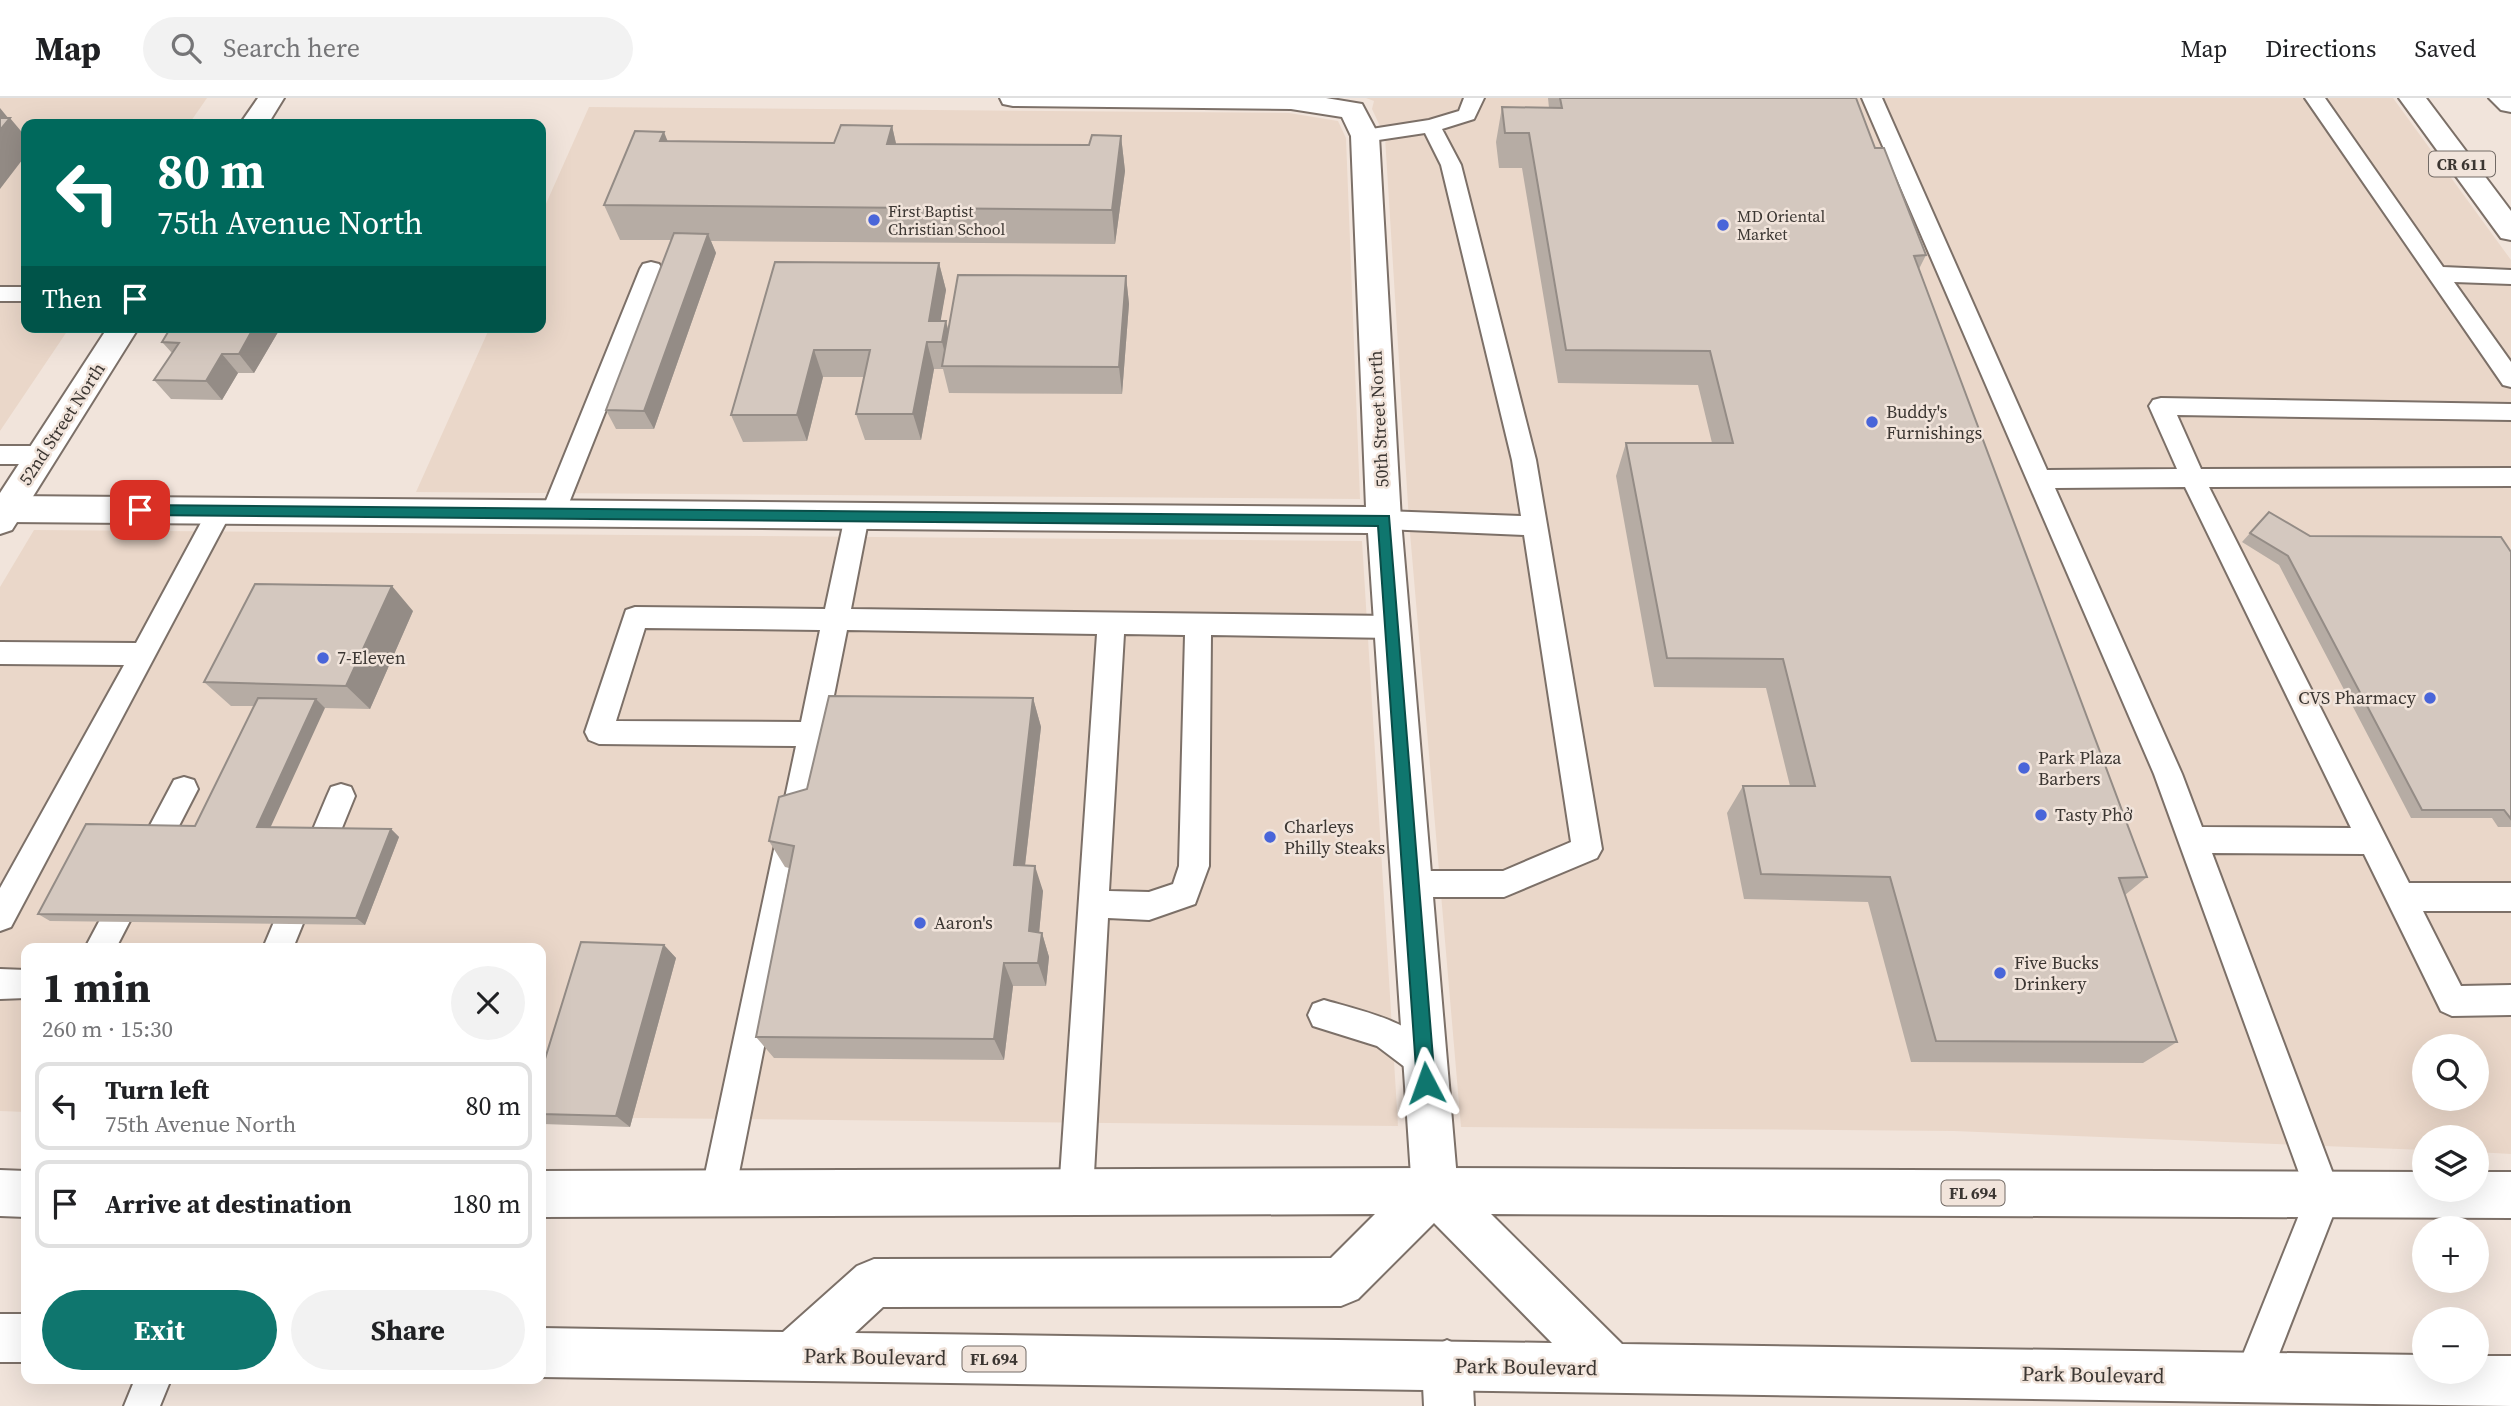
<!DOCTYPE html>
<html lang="en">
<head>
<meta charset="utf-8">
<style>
  :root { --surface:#fff; --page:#f2f2f2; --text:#202124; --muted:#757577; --line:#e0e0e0; --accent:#0f766e }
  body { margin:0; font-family:"Source Serif 4",serif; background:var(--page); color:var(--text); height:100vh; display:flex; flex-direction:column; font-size:26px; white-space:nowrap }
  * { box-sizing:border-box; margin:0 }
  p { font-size:23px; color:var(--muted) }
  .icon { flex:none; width:38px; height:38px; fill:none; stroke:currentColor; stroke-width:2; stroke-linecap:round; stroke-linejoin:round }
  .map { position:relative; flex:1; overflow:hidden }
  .panel { position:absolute; left:21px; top:845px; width:525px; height:441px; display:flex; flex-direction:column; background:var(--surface); border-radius:14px; box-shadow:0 7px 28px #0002 }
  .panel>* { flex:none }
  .banner { position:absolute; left:21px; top:21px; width:525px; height:214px; border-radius:14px; box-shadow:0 7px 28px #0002; background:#00695c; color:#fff; overflow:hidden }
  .tools { position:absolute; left:2412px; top:936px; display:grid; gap:14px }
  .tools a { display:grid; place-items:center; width:77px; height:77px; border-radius:50%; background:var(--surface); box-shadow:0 7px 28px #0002; font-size:35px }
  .pin { position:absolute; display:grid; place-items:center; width:60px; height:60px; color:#fff; margin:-30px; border-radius:14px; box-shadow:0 4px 10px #0006 }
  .me { position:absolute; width:77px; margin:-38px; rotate:356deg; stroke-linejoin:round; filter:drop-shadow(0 0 5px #0008) }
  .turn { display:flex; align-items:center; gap:24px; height:147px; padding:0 21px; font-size:32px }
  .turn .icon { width:91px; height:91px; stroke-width:2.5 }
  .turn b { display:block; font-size:49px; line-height:60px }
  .then { display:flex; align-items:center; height:66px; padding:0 21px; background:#0003; gap:14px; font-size:26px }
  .round { display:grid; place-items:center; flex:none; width:74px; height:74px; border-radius:37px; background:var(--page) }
  .overview { display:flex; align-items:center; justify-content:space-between; height:119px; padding:0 21px }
  h1 { font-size:42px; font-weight:700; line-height:52px }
  .action { display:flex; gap:14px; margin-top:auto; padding:14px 21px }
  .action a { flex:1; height:80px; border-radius:42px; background:var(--accent); color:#fff; font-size:28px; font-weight:700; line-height:80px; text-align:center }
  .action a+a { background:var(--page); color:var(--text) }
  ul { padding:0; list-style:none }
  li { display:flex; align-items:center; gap:21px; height:88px; margin:0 14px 10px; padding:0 7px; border:4px solid var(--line); border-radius:14px }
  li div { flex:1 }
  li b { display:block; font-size:26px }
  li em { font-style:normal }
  header { display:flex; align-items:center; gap:42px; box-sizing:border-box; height:98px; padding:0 35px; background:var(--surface); border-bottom:2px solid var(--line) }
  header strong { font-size:33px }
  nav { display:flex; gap:38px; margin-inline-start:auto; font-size:24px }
  .search { width:490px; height:63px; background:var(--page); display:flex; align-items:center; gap:18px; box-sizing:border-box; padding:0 24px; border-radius:38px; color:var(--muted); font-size:26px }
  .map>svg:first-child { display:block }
</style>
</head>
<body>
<header>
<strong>Map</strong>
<div class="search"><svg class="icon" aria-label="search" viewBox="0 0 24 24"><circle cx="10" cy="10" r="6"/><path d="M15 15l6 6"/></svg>Search here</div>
<nav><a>Map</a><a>Directions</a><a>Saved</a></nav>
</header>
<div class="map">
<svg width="2511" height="1308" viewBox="0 0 2511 1308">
  <rect width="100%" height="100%" fill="#f1e4db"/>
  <path fill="#ead7c9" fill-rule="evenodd" d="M0 0H207L189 26H26V229H70L0 333Z
    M1366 0H2393L2511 162V1056L2476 1054V1040H2424V1052L1954 1033 1461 1029 1409 423 1385 39 1372 11 1374 3ZM2424 948H2476V1001H2424Z
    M589 9 1289 15 1338 23 1346 40 1360 401 416 394 490 229H541V117Z
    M34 432 1362 443 1398 1028 541 1019V850H26V1014L0 1013V489Z"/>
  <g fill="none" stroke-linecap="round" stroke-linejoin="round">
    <g stroke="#7c7068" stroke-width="4">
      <path id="service" d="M1464 0H1484L1474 21 1442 31 1461 67 1536 362 1602 751 1597 760 1504 799H1412L1402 795 1397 786 1402 777 1412 773H1503L1571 744 1524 437 1384 431 1375 429 1371 422 1375 415 1384 413 1521 418 1512 362 1441 67 1425 35 1365 44 1358 42 1355 38 1358 34 1365 32 1429 22 1459 13Z
        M1862 0H1882L2047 372 2177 371 2149 308 2153 302 2161 300 2511 306V322L2177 317 2201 371 2511 370V388L2209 389 2409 785H2511V813H2423L2461 888 2511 887V917L2452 918 2441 913 2364 756 2212 755 2341 1097 2265 1292 2252 1297 2239 1292 2234 1279 2307 1097 2154 676ZM2185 389 2351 730 2202 729 2182 676 2055 390Z
        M2305 0H2325L2443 169 2511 172V186L2454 184 2511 264V289L2503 287Z
        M651 164 659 166 662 171 565 415 562 422 553 424 544 422 541 415 640 171 643 166Z
        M0 189H26V203H0Z
        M0 348H43L52 351 55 357 52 363 43 366H0Z
        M220 404 229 406 232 413 11 829 0 833V790L124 567 0 566V544L136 545 211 406Z
        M857 409 866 411 869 418 851 511 1392 518 1401 522 1405 529 1401 536 1392 540 1211 537 1209 768 1195 806 1149 822 1108 820 1093 1094 1088 1106 1076 1111 1064 1106 1059 1094 1097 536 847 532 735 1095 730 1107 718 1112 706 1107 701 1095 796 648 599 646 589 642 585 634 626 512 635 509 825 511 845 418 848 411ZM645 530 820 532 801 624 616 623ZM1124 536 1185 537 1179 768 1173 786 1149 794 1109 793Z
        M184 679 194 682 198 691 116 850H85L174 682Z
        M341 686 351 689 355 698 293 850H263L327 698 331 689Z
        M0 871 26 872V900L0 901Z
        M1324 902C1362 913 1424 925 1441 965L1436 976 1425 980 1414 976 1377 948 1313 928 1308 917 1313 906Z
        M135 1281H171L160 1308H124Z"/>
    </g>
    <g stroke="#7c7068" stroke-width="4">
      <path id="minor" d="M1000 0H1326L1362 6 1379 38 1401 422 1458 1093 1451 1109 1435 1116 1419 1109 1412 1093 1368 435 8 424 0 421V401L8 398 1366 409 1351 38 1342 19 1291 11 1013 8 1003 6Z
        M1447 1242 1464 1250 1472 1267 1474 1308H1424L1422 1267 1430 1250Z"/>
    </g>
    <g stroke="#7c7068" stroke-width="4">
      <path id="tertiary" d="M258 0H284L268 26H240Z
        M108 229H139L12 432 0 436V395Z"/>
    </g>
    <g stroke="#7c7068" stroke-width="4">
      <path id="primary" d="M2399 0H2426L2511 113V142L2501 140Z
        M2489 0H2511V14L2501 12Z
        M1435 1070 2424 1074V1092H2476V1074H2511V1120L1491 1116 1622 1246 2424 1257V1274H2476V1258H2511V1308L541 1279V1230L783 1234 857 1168 874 1161 1331 1160 1375 1116 541 1119V1073ZM1434 1125 1552 1245 855 1235 883 1209 1341 1208 1358 1201Z
        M0 1072 26 1073V1119L0 1118Z
        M0 1216H26V1264H0Z"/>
    </g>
    <use href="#service" fill="#fff" fill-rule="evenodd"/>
    <use href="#minor" fill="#fff" fill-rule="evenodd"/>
    <use href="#tertiary" fill="#fff" fill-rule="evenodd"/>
    <use href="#primary" fill="#fff" fill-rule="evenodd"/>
  </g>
  <path fill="#b6aca4" d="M1548 0H1856L1875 50 1926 157 1919 171 2147 779 2125 797 2177 944 2143 965 1911 964 1868 804 1744 801 1727 715 1743 688H1790L1766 590 1654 589 1616 378 1626 345H1712L1698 287 1558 285 1522 70H1499L1496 44 1502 9 1549 10Z
    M892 28 896 46 1089 47 1121 38 1125 73 1115 146 711 143 716 155 654 331H616L606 312 671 142H620L604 107 667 43 834 45Z
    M775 164 939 165 946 192 940 223 949 233 1126 178 1129 206 1122 296 949 295 943 271H934L921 342H865L856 316 864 279H823L807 343 743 344 731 317Z
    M281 229 254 275H238L222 302 171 301 154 282 172 255 162 244Z
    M2269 414 2310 438 2511 454V729H2498L2492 720H2411L2279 467 2242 444Z
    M413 513 370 611 324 610 270 729 391 731 399 739 365 827 50 823 38 816 195 728 254 608H231L204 584Z
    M1033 600 1041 629 1025 768 1043 793 1039 835H1042L1049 859 1046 888H1013L1004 962 774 960 756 939 789 770 785 769 769 743 807 691Z
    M664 847 676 860 630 1029 543 1026 541 1025V974Z"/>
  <path fill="#948c86" d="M0 10 9 21 10 20 26 39V57L0 91Z
    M892 28 900 63 887 46Z
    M664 34 678 69 660 43Z
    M1121 38 1125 73 1115 146 1112 112Z
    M708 136 716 155 654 331 644 313Z
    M939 165 946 192 937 244 929 223Z
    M1126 178 1129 206 1122 296 1119 269Z
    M946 223 953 250 948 268 942 244Z
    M254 229H281L254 275 239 256Z
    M927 244 934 271 921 342 913 316Z
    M814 252 823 279 807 343 797 317Z
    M222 256 238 275 222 302 206 283Z
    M392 488 413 513 370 611 346 588Z
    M1033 600 1041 629 1022 793 1014 767Z
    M316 601 325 610 267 737 257 729Z
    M391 731 399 739 365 827 356 820Z
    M1035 768 1043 793 1037 857 1029 833Z
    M1042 835 1049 859 1046 888 1038 865Z
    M664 847 676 860 630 1029 616 1018Z
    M1004 865 1013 888 1004 962 994 941Z"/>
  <path fill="#d4c8bf" stroke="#948c86" stroke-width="2" d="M1560 0H1856L1875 50H1884L1926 157 1914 158 2147 779 2119 780 2177 944 1936 943 1890 779 1761 776 1743 688H1815L1783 561 1667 560 1626 345H1733L1710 253 1566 252 1529 35H1505L1502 9 1562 10Z
    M0 20H10L0 32Z
    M841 27 892 28 887 46 1089 47 1092 37 1121 38 1112 112 604 107 635 33 664 34 660 43 834 45Z
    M674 135 708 136 644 313 606 312Z
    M775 164 939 165 929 223H946L942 244H927L913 316H856L870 252H814L797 317H731Z
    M958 177 1126 178 1119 269 942 268Z
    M171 229H254L239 256H222L206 283 154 282 179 245 162 244Z
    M2269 414 2310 438 2501 439 2511 454V721L2504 712H2422L2288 458 2250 435Z
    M255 486 392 488 346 588 204 584Z
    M829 598 1033 600 1014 767 1035 768 1029 833 1042 835 1038 865H1004L994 941 756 939 794 748 769 743 779 699 807 691Z
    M258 600 316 601 257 729 391 731 356 820 38 816 86 726 195 728Z
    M581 844 664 847 616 1018 541 1016V974Z"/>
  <path fill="#0f766e" stroke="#0a4d48" stroke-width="2" d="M140 407 1389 418 1435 985 1433 991 1426 994 1420 991 1417 985 1378 428 140 417 133 412Z"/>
  <g fill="#4965d9" stroke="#f1e4db" stroke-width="2.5">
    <circle cx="874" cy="122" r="7"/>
    <circle cx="1723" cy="127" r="7"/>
    <circle cx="1872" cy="324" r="7"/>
    <circle cx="323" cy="560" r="7"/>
    <circle cx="2430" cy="600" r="7"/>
    <circle cx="2024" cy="670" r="7"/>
    <circle cx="2041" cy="717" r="7"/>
    <circle cx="1270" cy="739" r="7"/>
    <circle cx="920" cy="825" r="7"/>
    <circle cx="2000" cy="875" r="7"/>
  </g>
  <g text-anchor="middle" stroke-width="5" stroke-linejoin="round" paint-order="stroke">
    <g fill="#f1e4db" stroke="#726a65" stroke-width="2">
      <rect x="2429" y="53.5" width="66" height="25" rx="5"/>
      <rect x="1941.5" y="1082.5" width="63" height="25" rx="5"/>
      <rect x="962.5" y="1248.5" width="63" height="25" rx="5"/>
    </g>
    <g font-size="16" font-weight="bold" fill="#3b3632">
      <text x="2462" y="72">CR 611</text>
      <text x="1973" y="1101">FL 694</text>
      <text x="994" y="1267">FL 694</text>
    </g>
    <g font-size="16" fill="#3b3632" stroke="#f1e4db" text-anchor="start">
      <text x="888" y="119">First Baptist<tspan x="888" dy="18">Christian School</tspan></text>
      <text x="1737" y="124">MD Oriental<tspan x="1737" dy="18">Market</tspan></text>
    </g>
    <g font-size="18" fill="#3b3632" stroke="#f1e4db" text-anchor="start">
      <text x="1886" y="320">Buddy's<tspan x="1886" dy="21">Furnishings</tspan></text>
      <text x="337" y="566">7-Eleven</text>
      <text x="2416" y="606" text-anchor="end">CVS Pharmacy</text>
      <text x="2038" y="666">Park Plaza<tspan x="2038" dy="21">Barbers</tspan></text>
      <text x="2055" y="723">Tasty Phở</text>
      <text x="1284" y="735">Charleys<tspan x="1284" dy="21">Philly Steaks</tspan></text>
      <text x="934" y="831">Aaron's</text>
      <text x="2014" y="871">Five Bucks<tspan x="2014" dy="21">Drinkery</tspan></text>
    </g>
    <g font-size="18" fill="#3b3632" stroke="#f1e4db">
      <text transform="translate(1379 321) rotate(-93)" y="6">50th Street North</text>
      <text transform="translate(62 326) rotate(-57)" y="6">52nd Street North</text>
    </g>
    <g font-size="21" fill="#3b3632" stroke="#f1e4db">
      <text transform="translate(875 1259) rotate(1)" y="7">Park Boulevard</text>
      <text transform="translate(1526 1269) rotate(1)" y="7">Park Boulevard</text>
      <text transform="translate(2093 1277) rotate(1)" y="7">Park Boulevard</text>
    </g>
  </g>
</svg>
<div class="tools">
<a><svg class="icon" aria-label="search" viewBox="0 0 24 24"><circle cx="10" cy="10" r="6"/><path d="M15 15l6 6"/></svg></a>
<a><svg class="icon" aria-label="layers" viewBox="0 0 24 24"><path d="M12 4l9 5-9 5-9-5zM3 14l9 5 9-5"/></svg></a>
<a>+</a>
<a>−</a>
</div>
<div class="pin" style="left:140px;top:412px;background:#d93025"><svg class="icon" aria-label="arrive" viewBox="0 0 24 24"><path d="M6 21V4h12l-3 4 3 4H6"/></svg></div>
<svg class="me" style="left:1426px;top:985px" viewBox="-20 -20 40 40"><path d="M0-17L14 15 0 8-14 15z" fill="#0f766e" stroke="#fff" stroke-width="4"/></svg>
<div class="banner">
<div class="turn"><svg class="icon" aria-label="left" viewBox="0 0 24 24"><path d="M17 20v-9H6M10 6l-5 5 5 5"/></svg><div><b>80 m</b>75th Avenue North</div></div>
<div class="then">Then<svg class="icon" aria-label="arrive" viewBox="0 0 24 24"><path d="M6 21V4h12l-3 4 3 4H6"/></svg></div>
</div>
<section class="panel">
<div class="overview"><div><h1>1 min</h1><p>260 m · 15:30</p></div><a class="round"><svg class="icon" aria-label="close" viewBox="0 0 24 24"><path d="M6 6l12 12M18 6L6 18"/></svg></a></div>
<ul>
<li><svg class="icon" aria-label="left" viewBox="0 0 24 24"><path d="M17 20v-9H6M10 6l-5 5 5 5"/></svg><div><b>Turn left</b><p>75th Avenue North</p></div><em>80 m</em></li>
<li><svg class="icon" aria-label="arrive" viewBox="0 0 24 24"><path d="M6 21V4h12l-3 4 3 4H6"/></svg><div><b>Arrive at destination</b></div><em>180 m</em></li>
</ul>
<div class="action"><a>Exit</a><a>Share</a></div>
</section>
</div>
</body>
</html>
